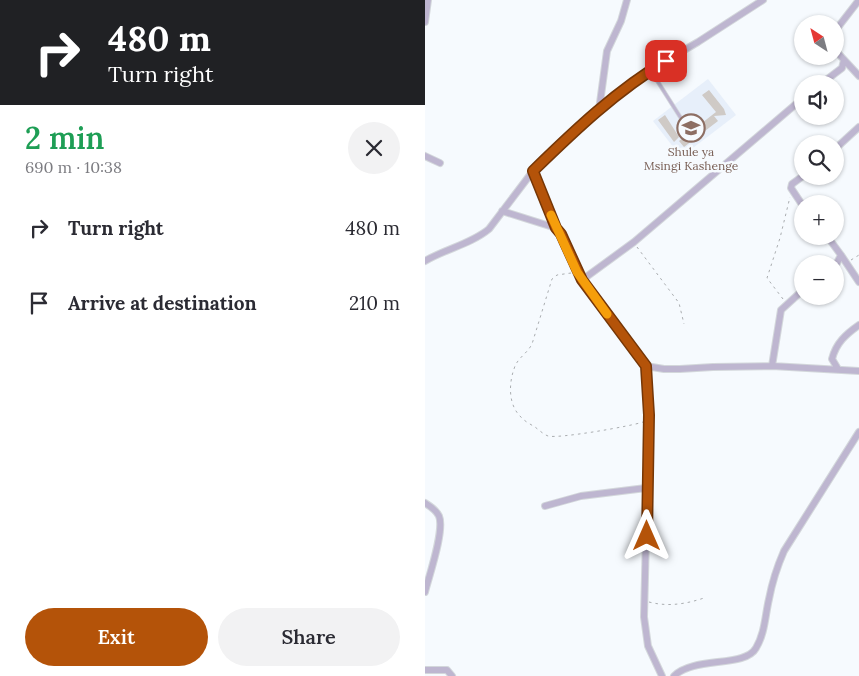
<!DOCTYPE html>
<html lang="en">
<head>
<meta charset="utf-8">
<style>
  :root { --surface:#fff; --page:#f2f2f3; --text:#2b2b33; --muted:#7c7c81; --accent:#b45309 }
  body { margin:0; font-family:Lora,serif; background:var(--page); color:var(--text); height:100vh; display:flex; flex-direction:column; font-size:19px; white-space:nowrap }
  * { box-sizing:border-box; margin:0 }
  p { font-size:16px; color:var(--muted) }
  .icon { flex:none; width:28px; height:28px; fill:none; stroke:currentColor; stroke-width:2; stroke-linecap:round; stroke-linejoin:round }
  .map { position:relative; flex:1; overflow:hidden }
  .panel { display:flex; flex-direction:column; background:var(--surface); width:425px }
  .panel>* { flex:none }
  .guide { background:#202124; color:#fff; overflow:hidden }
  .needle { width:32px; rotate:324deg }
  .buttons { position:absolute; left:369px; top:15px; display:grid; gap:10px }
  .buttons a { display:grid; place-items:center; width:50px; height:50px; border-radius:50%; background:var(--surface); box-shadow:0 1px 4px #0004; font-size:25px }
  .pin { position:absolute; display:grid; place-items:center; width:42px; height:42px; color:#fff; margin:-21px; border-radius:10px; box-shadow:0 2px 8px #0006 }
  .me { position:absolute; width:55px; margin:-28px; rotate:0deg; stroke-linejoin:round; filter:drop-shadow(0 0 4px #0008) }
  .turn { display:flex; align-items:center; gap:18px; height:105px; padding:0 25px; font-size:22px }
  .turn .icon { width:65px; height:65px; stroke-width:2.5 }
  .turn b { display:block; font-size:35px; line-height:42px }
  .round { display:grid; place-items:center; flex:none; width:52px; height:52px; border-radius:26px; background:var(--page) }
  .summary { display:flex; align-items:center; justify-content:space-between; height:85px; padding:0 25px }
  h1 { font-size:30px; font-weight:600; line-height:38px; color:#1e9e55 }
  .button { display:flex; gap:10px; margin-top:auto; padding:10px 25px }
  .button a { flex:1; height:58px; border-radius:30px; background:var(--accent); color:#fff; font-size:20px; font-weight:600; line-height:58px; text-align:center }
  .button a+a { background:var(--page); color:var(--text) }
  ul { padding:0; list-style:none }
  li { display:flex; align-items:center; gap:15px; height:75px; padding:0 25px }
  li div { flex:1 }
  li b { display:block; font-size:19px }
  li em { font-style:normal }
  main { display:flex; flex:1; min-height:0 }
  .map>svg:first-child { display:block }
</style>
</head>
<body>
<main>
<section class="panel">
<div class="guide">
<div class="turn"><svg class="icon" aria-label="right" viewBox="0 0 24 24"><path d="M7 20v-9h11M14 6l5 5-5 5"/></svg><div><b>480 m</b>Turn right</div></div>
</div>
<div class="summary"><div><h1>2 min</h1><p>690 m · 10:38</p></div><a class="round"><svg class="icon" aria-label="close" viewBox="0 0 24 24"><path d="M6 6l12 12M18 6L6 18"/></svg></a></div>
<ul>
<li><svg class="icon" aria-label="right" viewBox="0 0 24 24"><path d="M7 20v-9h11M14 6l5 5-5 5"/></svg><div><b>Turn right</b></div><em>480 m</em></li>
<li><svg class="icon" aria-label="arrive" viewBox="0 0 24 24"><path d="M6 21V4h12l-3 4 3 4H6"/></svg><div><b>Arrive at destination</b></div><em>210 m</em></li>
</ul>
<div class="button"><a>Exit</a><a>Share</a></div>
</section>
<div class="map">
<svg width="434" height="676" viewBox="0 0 434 676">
  <rect width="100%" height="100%" fill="#f6fafe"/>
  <path fill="#e7effa" d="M283 79 311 115 256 157 228 121Z"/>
  <path fill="#cfcac6" d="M284 90 299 109 301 115 289 116 293 121 259 147 254 141 291 112 277 95Z
    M240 115 254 137 249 142 233 120Z"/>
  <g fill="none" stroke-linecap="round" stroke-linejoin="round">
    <g stroke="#d3d7db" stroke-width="4.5">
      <path id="lane" d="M226 71 259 123"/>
    </g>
    <g stroke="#d3d7db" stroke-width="8">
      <path id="street" d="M0 22 3 0
        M410 31 434 0
        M410 50 434 76
        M396 84 417 68 419 60
        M174 110 182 51 196 21 202 0
        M410 149 434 127
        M0 156 15 163
        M108 171 131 228
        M378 176 367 184 366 188 378 206
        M77 211 131 228C144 243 147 264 157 280L221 366 224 415 219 617 223 646 237 676
        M402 236 416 255 434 282
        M0 261C20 249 46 244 64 229L108 171 137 143 196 92 225 70 273 42 338 0
        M410 267 416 255
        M157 280 209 242 378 98
        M221 366 239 369H255L288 367 347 366 434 371
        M347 366 356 310 378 290
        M413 369 407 359C411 343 421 334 434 325
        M0 503C5 506 11 510 14 516 20 530 4 576 0 592
        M120 506 156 496 221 488
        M0 670H22L27 676
        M249 676C269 656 320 668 331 648 340 633 340 616 344 599 347 583 352 567 359 551L434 432"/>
    </g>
    <path stroke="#aaadb0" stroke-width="1" stroke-dasharray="2.5 4" stroke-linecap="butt" d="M212 247 254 303 259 324
      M426 260 434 255
      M146 273 132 275 127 279 107 344C102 354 92 358 89 369 84 383 83 404 95 416 99 421 105 424 110 427 114 430 118 434 123 436 133 439 207 426 218 422
      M358 299 342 278 355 238 365 197
      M224 602C243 607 261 604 279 598"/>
    <use href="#lane" stroke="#beb6d0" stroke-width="3"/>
    <use href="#street" stroke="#beb6d0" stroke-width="6"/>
  </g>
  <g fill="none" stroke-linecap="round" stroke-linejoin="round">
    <g stroke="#753606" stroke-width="12">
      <path id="route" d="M222 536 224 415 221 366 157 280 136 234 131 228 108 171C149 131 192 90 241 61"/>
    </g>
    <use href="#route" stroke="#b45309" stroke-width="9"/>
    <path stroke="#f59e0b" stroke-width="9" d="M126 215 152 272 182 314"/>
  </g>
  <defs>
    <g id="school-ring" transform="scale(1.4375)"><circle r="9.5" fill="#f6fafe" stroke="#8d6e63" stroke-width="1.5"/><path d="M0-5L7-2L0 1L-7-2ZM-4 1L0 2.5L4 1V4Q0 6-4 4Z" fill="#8d6e63"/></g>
  </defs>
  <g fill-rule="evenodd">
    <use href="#school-ring" x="266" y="128"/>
  </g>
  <g text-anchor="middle" stroke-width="5" stroke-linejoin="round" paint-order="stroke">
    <g font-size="12" fill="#785e54" stroke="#f6fafe">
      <text x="266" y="156">Shule ya<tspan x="266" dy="14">Msingi Kashenge</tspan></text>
    </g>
  </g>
</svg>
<div class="buttons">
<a><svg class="needle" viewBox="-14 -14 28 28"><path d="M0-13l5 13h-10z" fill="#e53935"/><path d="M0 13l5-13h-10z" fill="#7c7c81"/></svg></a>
<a><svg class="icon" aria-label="sound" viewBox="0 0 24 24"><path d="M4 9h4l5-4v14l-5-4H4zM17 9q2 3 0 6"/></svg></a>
<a><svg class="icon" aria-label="search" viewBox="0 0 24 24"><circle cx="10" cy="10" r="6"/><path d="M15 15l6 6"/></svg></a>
<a>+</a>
<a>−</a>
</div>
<div class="pin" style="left:241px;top:61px;background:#d93025"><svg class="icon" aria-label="arrive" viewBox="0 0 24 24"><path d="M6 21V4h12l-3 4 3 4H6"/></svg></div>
<svg class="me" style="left:222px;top:536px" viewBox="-20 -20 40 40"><path d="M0-17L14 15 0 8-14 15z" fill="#b45309" stroke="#fff" stroke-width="4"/></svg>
</div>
</main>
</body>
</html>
